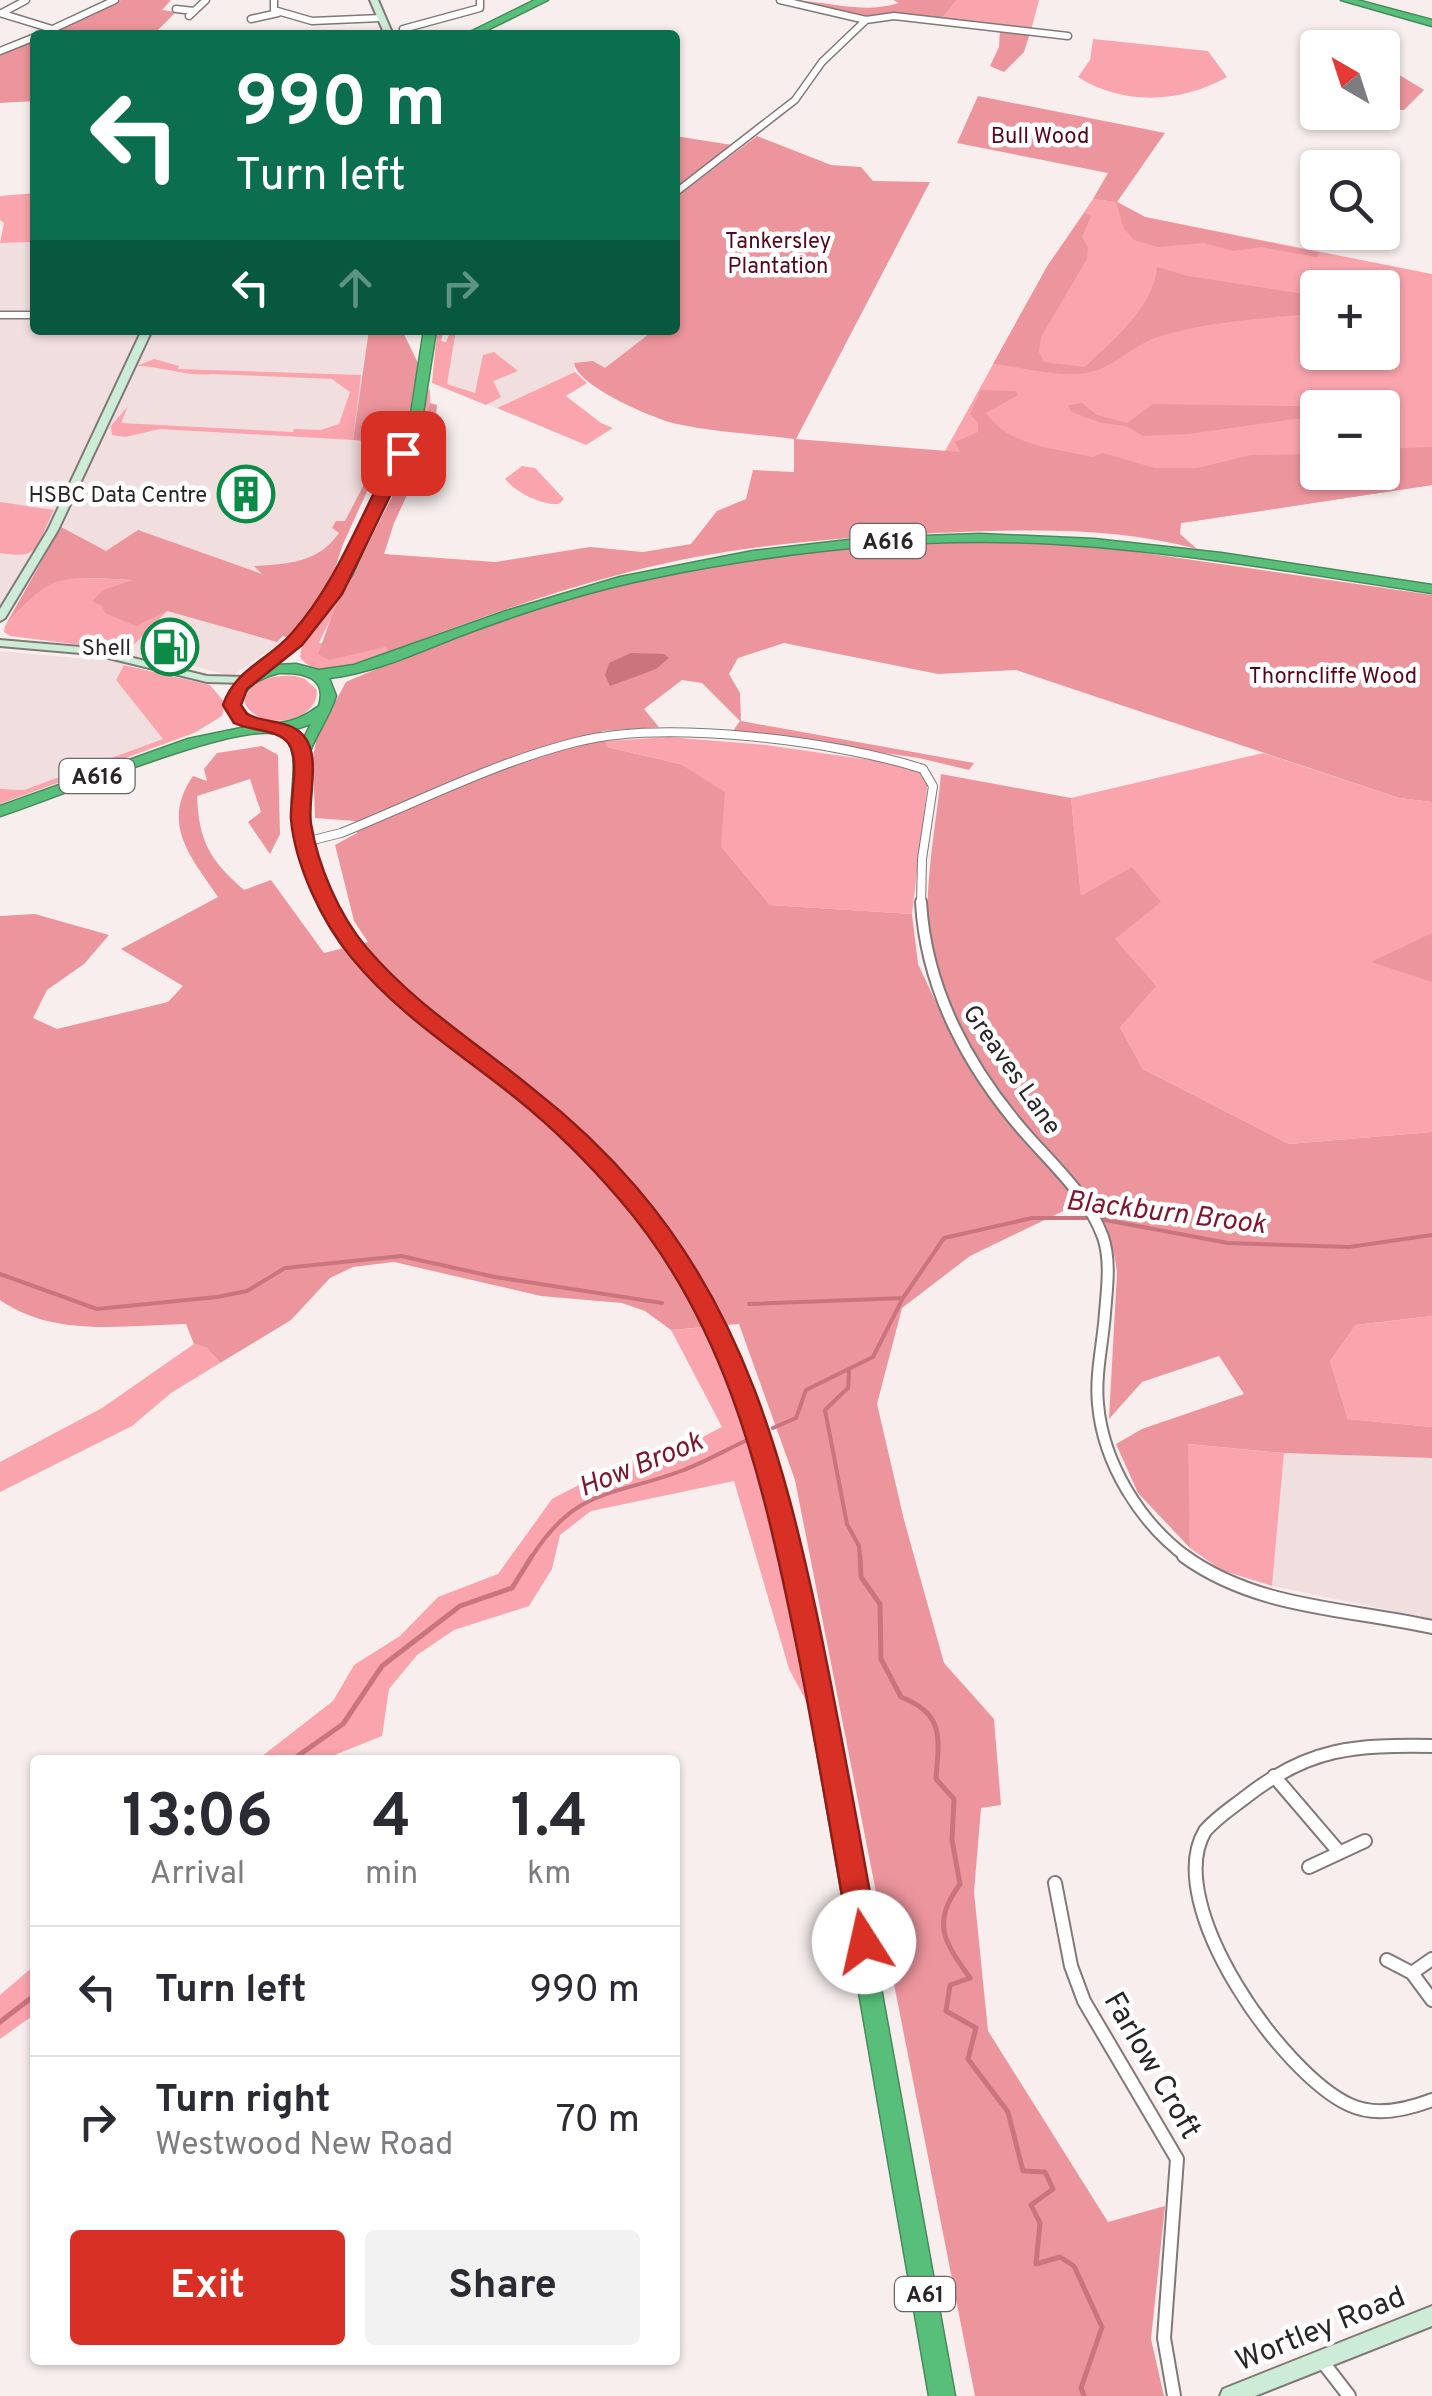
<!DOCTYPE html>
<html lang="en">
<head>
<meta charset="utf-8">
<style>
  :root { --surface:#fff; --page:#f2f2f3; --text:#2b2b33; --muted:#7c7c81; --line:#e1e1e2; --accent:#d93025 }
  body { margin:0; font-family:Overpass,sans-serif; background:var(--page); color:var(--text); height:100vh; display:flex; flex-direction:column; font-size:38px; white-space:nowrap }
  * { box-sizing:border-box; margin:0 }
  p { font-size:32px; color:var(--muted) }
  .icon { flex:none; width:55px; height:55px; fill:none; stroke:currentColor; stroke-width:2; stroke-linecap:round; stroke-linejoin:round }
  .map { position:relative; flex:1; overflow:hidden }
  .sheet { position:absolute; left:30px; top:1755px; width:650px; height:610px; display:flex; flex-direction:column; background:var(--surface); border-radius:10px; box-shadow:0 2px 8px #0004 }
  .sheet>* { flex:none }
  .guide { position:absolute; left:30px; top:30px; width:650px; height:305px; border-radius:10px; box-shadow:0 2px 8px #0004; background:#0b6e4f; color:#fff; overflow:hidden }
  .needle { width:65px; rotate:321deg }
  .fabs { position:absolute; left:1300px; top:30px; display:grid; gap:20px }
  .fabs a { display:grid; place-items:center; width:100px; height:100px; border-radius:10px; background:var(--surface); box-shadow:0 2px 8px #0004; font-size:50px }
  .pin { position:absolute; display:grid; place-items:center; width:85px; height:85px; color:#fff; margin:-42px; border-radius:20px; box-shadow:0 5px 15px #0006 }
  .me { position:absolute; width:110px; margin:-55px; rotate:350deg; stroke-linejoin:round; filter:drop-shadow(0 0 8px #0008) }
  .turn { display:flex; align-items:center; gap:35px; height:210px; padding:0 40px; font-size:45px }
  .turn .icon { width:130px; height:130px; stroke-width:2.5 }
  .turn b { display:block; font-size:70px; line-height:85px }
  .lanes { display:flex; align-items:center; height:95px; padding:0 40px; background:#0003; justify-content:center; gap:50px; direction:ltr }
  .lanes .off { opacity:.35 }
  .eta { display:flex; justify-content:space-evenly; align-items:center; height:170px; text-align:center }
  .eta b { font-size:60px; font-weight:700; line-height:70px }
  .button { display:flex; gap:20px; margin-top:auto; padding:20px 40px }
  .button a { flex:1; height:115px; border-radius:10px; background:var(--accent); color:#fff; font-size:40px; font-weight:700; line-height:115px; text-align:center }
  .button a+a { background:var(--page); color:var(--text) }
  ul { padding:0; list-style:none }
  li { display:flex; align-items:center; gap:30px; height:130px; padding:0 40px; border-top:2px solid var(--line) }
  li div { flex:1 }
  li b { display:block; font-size:38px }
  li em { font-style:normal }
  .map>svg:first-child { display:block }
</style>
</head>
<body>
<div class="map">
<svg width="1432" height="2396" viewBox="0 0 1432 2396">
  <rect width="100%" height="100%" fill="#f8eeee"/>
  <path fill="#f1dedf" d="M35 242V330H374L353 440 379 441 375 463 355 504 345 522 332 528 339 533 331 544 300 563 265 576 229 564 106 552 61 527 53 530 0 618V243Z
    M451 330H654L605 368 574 363 575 372 497 408 433 383Z
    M167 611 276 642 288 638 232 676 147 654 124 665 116 680 163 739 24 790 0 789V651L109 661 128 651Z
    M1284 1453 1432 1458V1619L1272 1586Z"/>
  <path fill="#faa5ad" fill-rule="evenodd" d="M957 0H1039L1031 30 942 18Z
    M1093 39 1208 51 1227 77C1181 103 1124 106 1078 77L1090 60Z
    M35 193V242L0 243 4 223 0 220V196Z
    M1093 199 1117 202 1145 217 1432 274V485L1181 523 944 453 1048 265ZM1318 288H1382V352H1318ZM1318 408H1382V472H1318Z
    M437 330H444L441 341 446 342 451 330H456L447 384 475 393 483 355 494 352 518 371 493 381 501 397 486 405 432 383Z
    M154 359 179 366 178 369 361 375 353 440 160 429 125 437 112 435 111 426 128 406 121 423 293 432 294 429 321 430 339 424 350 392 332 379 212 374C187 377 161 366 137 366Z
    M575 372 587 383 566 396 601 423 613 428 586 445 497 408Z
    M429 388C443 424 339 598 319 643L386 647 390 652C365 662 319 685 300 657L302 645C359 571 409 481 429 388Z
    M522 466 535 468 564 499 559 504C541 505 517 493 505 479Z
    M0 502 54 510C35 547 42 560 0 553Z
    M63 577 137 580 167 611 128 651 10 636 4 632 5 626 33 593Z
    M124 665 210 685 225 703 222 716 194 733 0 804V789L24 790 163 739 116 680Z
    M295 676 305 679 317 690C318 725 255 732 244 701 251 679 273 675 295 676Z
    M669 737 766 745 912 766 928 780 912 914 770 905 721 846 680 764 607 747 605 741Z
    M1263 753 1399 798 1432 802V1132L1289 1144 1143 1069 1120 1027 1115 939 1081 897 1071 798Z
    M1432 1316V1427L1348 1419 1330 1361 1356 1325Z
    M708 1327 744 1417 774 1528 810 1708 789 1669 734 1481 591 1511 560 1535 552 1569 529 1606 454 1630 417 1655 389 1689 382 1736 322 1760H257L333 1701 354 1665 400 1636 438 1597 498 1574 552 1499 615 1466 677 1450 722 1427 671 1330Z
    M194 1344 207 1348 220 1363 171 1393 132 1426 0 1492V1462L102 1408Z
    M1187 1444 1284 1453 1272 1586 1221 1570 1190 1548Z
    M35 1965V2014L0 2039V1995Z"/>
  <path fill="#ed959d" d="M121 0H171L162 10 176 12 153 35H47Z
    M787 0C825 0 861 15 899 3L893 0H957L942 18 871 17Z
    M1000 30 1030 33 1024 52 1004 72 990 66 999 47Z
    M35 40V101L0 103V53Z
    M1383 65 1424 90 1404 110 1383 109Z
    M978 96 1165 133 1117 202 1145 217 1320 253 1316 257 1261 247 1233 251 1204 243 1158 247 1134 240 1124 229 1116 202 1093 199 1108 173 957 143Z
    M675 136 732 145 675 189Z
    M757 136 831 165 861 167 873 181 930 182 796 439 960 452 955 442 978 432V423L970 414 981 390 1016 391 1018 395 986 413C1010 447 1055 448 1092 457L1103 453 1155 468H1197L1251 455 1317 454 1318 472H1382L1383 449 1432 447V485L1181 523 1180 534 1197 549C1120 528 1041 529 962 532 852 536 737 544 629 572 548 593 469 621 390 652L385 647 329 660 318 654 334 610 408 466 430 403 437 405 434 437 394 523 384 554 495 562 590 547 643 552 691 544 717 511 746 499 753 470 794 472V439C756 434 715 432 677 424 654 419 577 386 574 363L593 361 605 368 654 330H675V198Z
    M1085 213 1091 216 1082 237 1088 247 1087 259 1041 337 1039 352 1044 362 1085 367C1113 340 1154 307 1157 267L1188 276 1317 296V313C1265 319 1205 321 1155 338 1130 347 1113 369 1086 373 1056 378 1024 367 993 364L1048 265Z
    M369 330H402L418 363 409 417H397L392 437 343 544 328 591 288 638 283 636 277 642 167 611 136 626 105 613 102 606 92 601 103 590 133 580C64 577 52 570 5 626L61 527 106 551 138 530 262 574 254 566C288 564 318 563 339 533L332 528 336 521H345L375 463 379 442 353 440Z
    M1082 403 1097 415 1127 423 1153 404 1356 407 1318 408 1317 416 1188 434 1143 436 1126 426 1102 423 1071 412 1068 405Z
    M984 542 1083 544 1432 595V802L1399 798 1016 670 938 674 784 643 738 658 729 674 740 693 741 721 974 763 969 770 919 758 733 731 740 721 702 683 682 680 644 709 659 727 602 731 607 747 680 764 725 792 721 846 770 905 912 914 918 964 956 1045 1011 1124 1080 1203 970 1256 902 1308 877 1404 904 1520 944 1663 994 1719 1001 1805 981 1808 974 1892 988 2031 1108 2222 1165 2206 1151 2339 1164 2396H975L795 1480 739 1324 671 1330 645 1311 622 1303 541 1296 394 1262 353 1267 330 1278 291 1320 220 1363 207 1348 194 1344 186 1324C123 1325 55 1338 0 1300V916L35 914 109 935 84 964 47 990 33 1018 57 1029 168 1002 183 986 121 949 218 897C191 857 160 824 193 776L207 781 204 769 217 753 262 746 278 755 280 834 270 854 248 822 261 812 250 779 197 796C199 842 210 860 244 890L271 880 324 953 368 942 354 921 335 845 357 833 355 821 315 818 313 758 317 736 346 682C433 645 522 611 613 587 734 555 859 545 984 542Z
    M941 774 1071 798 1081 896 1132 867 1161 902 1115 939 1156 986 1120 1027 1143 1069 1289 1144 1432 1132V1316L1356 1325 1330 1361 1348 1419 1432 1427V1458L1284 1453 1188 1444 1190 1548 1138 1493 1116 1444 1142 1429 1244 1394 1219 1356 1142 1382 1109 1419 1117 1272C1111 1209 1064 1171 1026 1125 992 1083 950 1018 934 966 918 912 936 830 941 774Z
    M1432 933V982L1371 962Z"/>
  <path fill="#ca757e" d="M631 653 664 654 669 658 656 669 610 686 605 675 609 663Z"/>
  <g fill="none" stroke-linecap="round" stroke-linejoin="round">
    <path stroke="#ca757e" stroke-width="4" d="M1100 1219 1228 1243 1349 1247 1432 1235
      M0 1274 97 1309 217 1297 247 1291 285 1268 401 1256 495 1277 662 1303
      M749 1304 903 1298
      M849 1372 848 1388 825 1410 847 1524 859 1546 860 1558
      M773 1428 796 1418 806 1390 873 1357 903 1298 944 1238 1032 1218H1091
      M531 1558C576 1487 611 1497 681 1471 703 1463 724 1451 745 1441"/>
    <path stroke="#ca757e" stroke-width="5" d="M860 1556 861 1577 880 1604 881 1659 901 1697C945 1714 939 1738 936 1779L954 1799 952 1840 960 1884C931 1924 944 1941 970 1978L950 1985 946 2011 976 2028 968 2059 1008 2112 1023 2171 1045 2172 1053 2189 1031 2205 1040 2223 1036 2264 1060 2257 1074 2266 1102 2327 1081 2388 1084 2396
      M292 1760 343 1724 382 1666 460 1606 512 1588 532 1556
      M0 2022 35 1995"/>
    <g stroke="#817878" stroke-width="9">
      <path id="street-far3" d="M274 0V10L312 21 381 18
        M780 0 866 20 894 16 1068 36
        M176 9 194 11
        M0 13 52 29
        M2 13 26 0
        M189 16 206 0
        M251 19 278 13
        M403 29 480 8V0
        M40 35 115 0
        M0 51 35 37
        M675 193 795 100 822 62 866 20
        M0 315H35"/>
    </g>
    <g stroke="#817878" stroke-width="10">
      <path id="street-far2" d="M305 842 341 833C418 802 496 762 576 742 664 719 837 741 923 769L933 786 922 859 921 905"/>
    </g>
    <g stroke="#817878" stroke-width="14">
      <path id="street-far1" d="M921 902C926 990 969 1069 1026 1134 1054 1166 1088 1196 1103 1237 1111 1261 1107 1288 1105 1313 1103 1343 1095 1374 1098 1404 1103 1463 1140 1523 1188 1558"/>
    </g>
    <g stroke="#817878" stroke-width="16">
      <path id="street" d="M1184 1556C1257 1609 1347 1608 1432 1627
        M1432 1746C1355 1745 1310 1747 1247 1796 1233 1807 1217 1817 1205 1831 1161 1904 1283 2075 1350 2105 1376 2117 1406 2110 1432 2100
        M1274 1776 1339 1852
        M1309 1867 1365 1841
        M1055 1883 1071 1966 1084 2001 1177 2159 1164 2338 1174 2396
        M1387 1960 1412 1973 1432 2000
        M1412 1973 1432 1959
        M1322 2361 1349 2396"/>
    </g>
    <g stroke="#817878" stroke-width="4">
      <path id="secondary" d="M370 0H378L393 35H385Z
        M142 330H152L58 530 5 618 0 621V609L48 530Z
        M0 640 92 648 207 676 246 677 251 680 246 683 207 682 92 654 0 646Z
        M1432 2306V2326L1255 2396H1220L1223 2389Z"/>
    </g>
    <g stroke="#48895d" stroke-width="3">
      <path id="highway" d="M535 0H548L477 35H464Z
        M1341 0H1357L1432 20V26Z
        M424 330H436L422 420 352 575 307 637 276 665 296 664 319 670 354 665 506 611 620 577 753 551 866 538 980 534 1094 539 1221 553 1432 585V593C1302 573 1172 550 1040 543 909 537 777 552 648 579 589 591 530 610 473 631 426 648 380 672 329 678L336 696C329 718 313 739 308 757 302 776 306 804 309 823 328 957 442 1014 535 1092 590 1139 641 1193 682 1253 796 1422 818 1638 853 1834 887 2021 921 2209 955 2396H929L789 1589C763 1477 734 1363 671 1265 631 1203 579 1151 525 1103 468 1053 401 1015 353 956 319 913 295 859 292 804 291 785 302 744 280 735 242 718 50 801 0 816V806L188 739 246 727 235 719 225 705 230 691 297 631 339 575 410 420ZM279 673C303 672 328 677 319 706 294 725 260 733 239 705 246 685 260 678 279 673ZM311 724 303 740 293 730Z"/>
    </g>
    <use href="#street-far3" stroke="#fff" stroke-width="6"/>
    <use href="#street-far2" stroke="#fff" stroke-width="8"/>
    <use href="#street-far1" stroke="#fff" stroke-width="10"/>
    <use href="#street" stroke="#fff" stroke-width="12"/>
    <use href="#secondary" fill="#cdecd7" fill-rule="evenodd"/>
    <use href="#highway" fill="#58bf7a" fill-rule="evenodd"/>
  </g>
  <path fill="#d93025" stroke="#8d1f18" stroke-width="2.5" d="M397 450 411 453 342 594 302 645 247 689 241 705 247 714C265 724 288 719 303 735 322 755 307 800 311 824 318 866 339 915 366 947 415 1005 476 1042 533 1089 569 1117 607 1153 637 1188 744 1313 783 1458 817 1615 840 1724 859 1833 879 1942L875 1952 864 1956 854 1952 850 1942C831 1833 813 1723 790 1614 759 1465 722 1318 620 1200 590 1165 553 1128 517 1099 460 1053 398 1015 351 957 322 922 295 865 291 819 290 799 300 762 289 744 279 729 250 731 234 723L223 705C236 668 268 661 292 633 340 579 361 511 397 450Z"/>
  <defs>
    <g id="building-ring" transform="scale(2.875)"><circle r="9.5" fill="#fff" stroke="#0c8b47" stroke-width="1.5"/><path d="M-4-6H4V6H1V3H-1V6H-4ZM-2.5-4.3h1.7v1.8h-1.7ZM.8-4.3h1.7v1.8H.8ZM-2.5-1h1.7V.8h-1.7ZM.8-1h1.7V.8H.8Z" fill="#0c8b47"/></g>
    <g id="fuel-ring" transform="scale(2.875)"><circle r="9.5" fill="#fff" stroke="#0c8b47" stroke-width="1.5"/><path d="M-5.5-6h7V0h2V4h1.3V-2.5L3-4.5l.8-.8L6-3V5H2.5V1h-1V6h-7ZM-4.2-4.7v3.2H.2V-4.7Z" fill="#0c8b47"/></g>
  </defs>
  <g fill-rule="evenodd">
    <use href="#building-ring" x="246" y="494"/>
    <use href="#fuel-ring" x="170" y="647"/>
  </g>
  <g text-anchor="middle" stroke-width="9" stroke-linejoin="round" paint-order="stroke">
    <g font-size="22" fill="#55061b" stroke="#fff">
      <text x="1040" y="143">Bull Wood</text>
      <text x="778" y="248">Tankersley<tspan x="778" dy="25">Plantation</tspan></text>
      <text x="1333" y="683">Thorncliffe Wood</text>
    </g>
    <g font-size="22" fill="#292526" stroke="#fff" text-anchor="end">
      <text x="207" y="502">HSBC Data Centre</text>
      <text x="131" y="655">Shell</text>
    </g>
    <g fill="#fff" stroke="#696667" stroke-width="2.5">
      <rect x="850.5" y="524" width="75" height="34" rx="8"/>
      <rect x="59.5" y="759" width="75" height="34" rx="8"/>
      <rect x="895" y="2277" width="60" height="34" rx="8"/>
    </g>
    <g font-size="22" font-weight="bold" fill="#292526">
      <text x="888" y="549">A616</text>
      <text x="97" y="784">A616</text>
      <text x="925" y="2302">A61</text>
    </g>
    <g font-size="25" fill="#292526" stroke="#fff">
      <text transform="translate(1013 1069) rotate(55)" y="9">Greaves Lane</text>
    </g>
    <g font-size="28" font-style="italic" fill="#7d162e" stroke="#fff">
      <text transform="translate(1166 1211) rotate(7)" y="10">Blackburn Brook</text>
      <text transform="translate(640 1463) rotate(-22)" y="10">How Brook</text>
    </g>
    <g font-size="30" fill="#292526" stroke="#fff">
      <text transform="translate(1153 2065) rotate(60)" y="10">Farlow Croft</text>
      <text transform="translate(1320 2328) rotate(-22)" y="10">Wortley Road</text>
    </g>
  </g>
</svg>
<div class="fabs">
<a><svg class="needle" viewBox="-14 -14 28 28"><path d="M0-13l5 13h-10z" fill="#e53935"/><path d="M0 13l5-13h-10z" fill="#7c7c81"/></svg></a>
<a><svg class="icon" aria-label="search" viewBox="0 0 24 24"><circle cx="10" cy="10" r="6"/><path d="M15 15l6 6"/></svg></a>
<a>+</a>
<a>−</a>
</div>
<div class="pin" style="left:403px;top:453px;background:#d93025"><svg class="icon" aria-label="arrive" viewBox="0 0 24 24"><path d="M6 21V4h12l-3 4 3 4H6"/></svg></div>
<svg class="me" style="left:864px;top:1942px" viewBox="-20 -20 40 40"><circle r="19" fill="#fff"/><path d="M0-13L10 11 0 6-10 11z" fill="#d93025"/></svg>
<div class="guide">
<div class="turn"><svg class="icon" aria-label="left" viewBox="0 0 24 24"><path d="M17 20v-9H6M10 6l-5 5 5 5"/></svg><div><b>990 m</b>Turn left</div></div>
<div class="lanes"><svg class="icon" aria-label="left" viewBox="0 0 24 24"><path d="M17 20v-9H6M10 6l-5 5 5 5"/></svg><svg class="icon off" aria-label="ahead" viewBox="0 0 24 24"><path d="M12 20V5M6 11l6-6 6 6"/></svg><svg class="icon off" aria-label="right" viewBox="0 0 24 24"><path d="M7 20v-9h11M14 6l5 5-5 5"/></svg></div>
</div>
<section class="sheet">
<div class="eta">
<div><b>13:06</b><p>Arrival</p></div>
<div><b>4</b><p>min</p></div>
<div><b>1.4</b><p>km</p></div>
</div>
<ul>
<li><svg class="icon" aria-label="left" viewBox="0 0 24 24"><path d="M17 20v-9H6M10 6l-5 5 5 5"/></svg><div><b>Turn left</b></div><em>990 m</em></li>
<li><svg class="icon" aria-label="right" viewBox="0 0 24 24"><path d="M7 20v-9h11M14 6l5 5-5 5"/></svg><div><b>Turn right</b><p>Westwood New Road</p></div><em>70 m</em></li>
</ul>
<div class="button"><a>Exit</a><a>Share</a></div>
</section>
</div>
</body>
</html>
